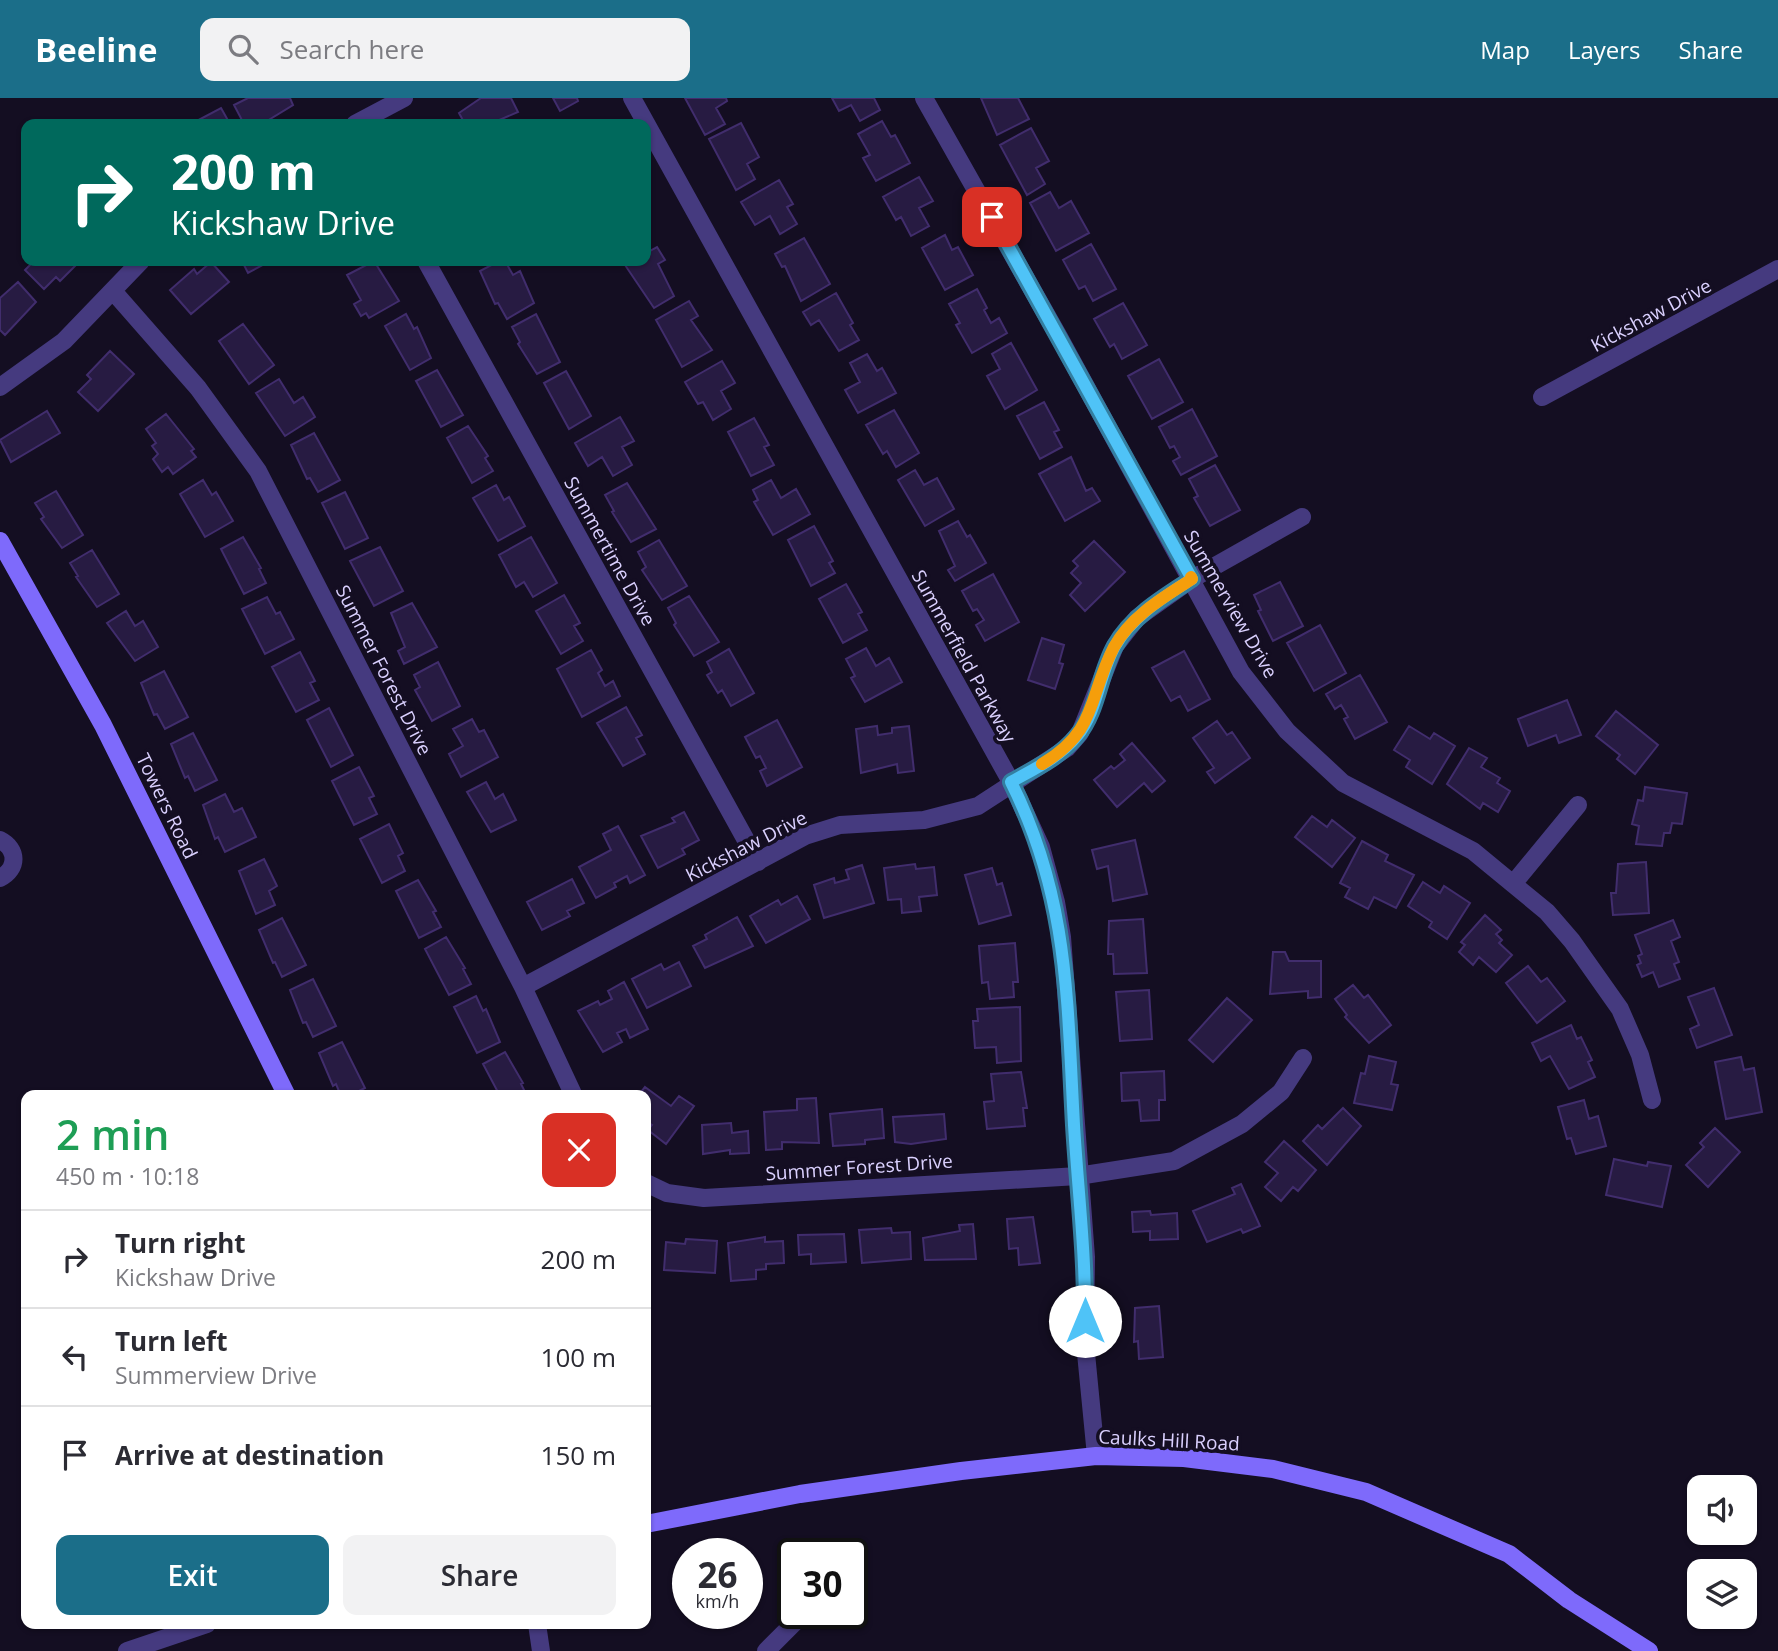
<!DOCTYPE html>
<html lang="en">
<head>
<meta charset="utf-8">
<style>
  :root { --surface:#fff; --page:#f2f2f3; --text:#2b2b33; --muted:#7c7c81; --line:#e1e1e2; --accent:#1b6e89 }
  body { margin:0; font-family:"Open Sans",sans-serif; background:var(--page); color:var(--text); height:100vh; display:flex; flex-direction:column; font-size:26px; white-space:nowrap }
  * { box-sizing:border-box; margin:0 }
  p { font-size:23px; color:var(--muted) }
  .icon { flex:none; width:38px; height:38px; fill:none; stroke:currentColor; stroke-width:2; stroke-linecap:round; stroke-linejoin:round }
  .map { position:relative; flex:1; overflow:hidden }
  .sheet { position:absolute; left:21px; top:992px; width:630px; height:539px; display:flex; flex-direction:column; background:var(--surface); border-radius:14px; box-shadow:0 2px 5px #0004 }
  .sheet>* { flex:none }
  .guide { position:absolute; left:21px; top:21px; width:630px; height:147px; border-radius:14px; box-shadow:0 2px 5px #0004; background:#00695c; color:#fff; overflow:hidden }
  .tools { position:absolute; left:1687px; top:1377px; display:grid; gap:14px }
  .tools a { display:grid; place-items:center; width:70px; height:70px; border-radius:14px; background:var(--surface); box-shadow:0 2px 5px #0004; font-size:35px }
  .speed { position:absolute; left:672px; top:1440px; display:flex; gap:14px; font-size:35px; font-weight:700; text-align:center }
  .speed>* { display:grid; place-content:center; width:91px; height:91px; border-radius:50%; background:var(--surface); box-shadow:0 2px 5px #0004; line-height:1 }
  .speed small { font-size:18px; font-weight:400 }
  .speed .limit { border:4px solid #111; border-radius:10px; background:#fff; color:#111 }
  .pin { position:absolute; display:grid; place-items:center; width:60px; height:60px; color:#fff; margin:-30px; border-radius:14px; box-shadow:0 4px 10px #0006 }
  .me { position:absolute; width:77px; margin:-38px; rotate:0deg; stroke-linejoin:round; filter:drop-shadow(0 0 5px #0008) }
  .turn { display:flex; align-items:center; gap:24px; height:147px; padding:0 35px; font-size:32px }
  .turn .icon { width:91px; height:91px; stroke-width:2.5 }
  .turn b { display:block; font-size:49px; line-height:60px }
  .round { display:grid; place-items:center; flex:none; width:74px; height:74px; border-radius:14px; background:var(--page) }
  .head { display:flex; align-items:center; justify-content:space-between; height:119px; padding:0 35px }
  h1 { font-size:42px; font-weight:600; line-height:52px; color:#1e9e55 }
  .button { display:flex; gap:14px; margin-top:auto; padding:14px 35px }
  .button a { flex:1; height:80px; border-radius:14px; background:var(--accent); color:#fff; font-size:28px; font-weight:600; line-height:80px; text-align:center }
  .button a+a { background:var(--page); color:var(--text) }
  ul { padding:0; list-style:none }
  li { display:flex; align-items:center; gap:21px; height:98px; padding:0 35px; border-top:2px solid var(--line) }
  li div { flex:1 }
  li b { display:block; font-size:26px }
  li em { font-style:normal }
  header { display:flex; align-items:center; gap:42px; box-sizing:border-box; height:98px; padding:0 35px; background:var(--accent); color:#fff }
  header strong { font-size:33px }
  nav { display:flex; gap:38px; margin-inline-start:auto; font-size:24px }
  .search { width:490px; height:63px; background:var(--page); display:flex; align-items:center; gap:18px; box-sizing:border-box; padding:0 24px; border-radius:14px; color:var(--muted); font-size:26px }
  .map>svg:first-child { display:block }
</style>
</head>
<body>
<header>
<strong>Beeline</strong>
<div class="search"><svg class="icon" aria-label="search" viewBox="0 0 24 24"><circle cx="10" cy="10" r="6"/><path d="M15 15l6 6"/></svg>Search here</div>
<nav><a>Map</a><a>Layers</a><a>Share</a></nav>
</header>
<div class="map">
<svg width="1778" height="1553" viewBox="0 0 1778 1553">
  <rect width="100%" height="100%" fill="#140e22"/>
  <path fill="#271b42" stroke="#412d6d" stroke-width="2" d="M248 0H290L293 7 262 26H244L234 7Z
    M481 0H511L518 14 490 26H465L459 15Z
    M553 0H577L578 3 560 13Z
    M685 0H726L727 3 716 10 725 26 705 37Z
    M832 0H874L880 12 860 23 851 7 839 13Z
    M981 0H1018L1029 21 997 37Z
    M221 10 230 26H191Z
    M882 23 891 39 895 37 910 65 876 83 863 60 870 57 858 36Z
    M741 25 759 59 747 66 755 81 736 92 709 41Z
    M1031 30 1049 63 1036 70 1045 86 1027 97 1000 47Z
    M919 79 933 103 919 110 929 128 911 138 901 119 896 122 883 99Z
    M779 82 793 106 787 109 797 126 780 136 770 118 755 127 741 104Z
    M1050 94 1059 110 1071 103 1089 135 1056 153 1030 105Z
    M945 137 952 152 958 149 973 177 945 192 922 150Z
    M804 140 830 186 801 203 785 168 782 169 775 156Z
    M1091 146 1116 191 1093 203 1085 188 1079 191 1063 162Z
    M657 149 665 162 658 166 674 198 654 210 625 167 633 163H646V155Z
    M34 163H80L60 183 56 179 44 191 25 172Z
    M242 163H270L248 175Z
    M374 163 399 203 369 220 366 215 361 218 354 206 361 202 347 177Z
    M499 163H505L513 177 520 173 534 205 507 221 498 205 495 206 480 173Z
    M211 164 229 184 191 216 170 192 194 171 197 176Z
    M18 184 36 204 5 237 0 232V200Z
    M977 191 987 210 984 212 991 225 999 220 1007 235 972 255 956 227 960 225 949 206Z
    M836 195 853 225 850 227 859 242 839 253 819 222 811 227 803 214Z
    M689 203 698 218 691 222 712 252 682 269 656 222Z
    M1123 205 1147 247 1122 261 1114 246 1110 249 1094 221Z
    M406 216 414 231 417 229 431 260 410 272 385 228Z
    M536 216 560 264 537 276 518 246 520 244 512 229Z
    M243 226 274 267 249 286 219 243Z
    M1011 245 1037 292 1005 311 987 278 1000 271 992 256Z
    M110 253 134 276 98 313 78 294 91 281 87 277Z
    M867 256 877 273 882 270 896 295 858 315 845 292 860 284 850 265Z
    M1159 261 1183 304 1152 321 1128 278Z
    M722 263 735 285 721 293 731 311 713 322 703 304 698 306 685 284Z
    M437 272 463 317 441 329 416 283Z
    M566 273 591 318 569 331 544 285Z
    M279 281 294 305 303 299 315 319 285 338 256 295Z
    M1044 304 1059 332 1054 334 1062 349 1040 361 1017 318Z
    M1192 311 1217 358 1181 377 1173 363 1180 359 1174 348 1170 350 1159 329Z
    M894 312 919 355 896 369 887 353 883 356 866 327Z
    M47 313 60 335 11 364 0 342Z
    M166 316 194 351 191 353 196 359 173 376 168 369 162 374 153 361 158 356 152 348 156 345 146 331Z
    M620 319 634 343 622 349 632 367 613 378 602 359 588 368 575 345Z
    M754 320 769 347 764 349 774 367 751 378 728 334Z
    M468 328 488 358 485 360 493 373 472 385 447 340Z
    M314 335 340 382 318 394 310 380 307 381 291 347Z
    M1071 359 1086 393 1092 390 1100 403 1065 423 1039 376Z
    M1215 367 1240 412 1210 428 1194 400 1198 398 1189 381Z
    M915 372 924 387 937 380 954 411 925 428 898 382Z
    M203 382 212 397 216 394 233 423 205 439 180 396Z
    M771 382 781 400 796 391 810 416 773 437 754 404 758 402 753 392Z
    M627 385 656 431 631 444 612 414 614 413 605 397Z
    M496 387 504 402 509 399 525 428 498 443 473 400Z
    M56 393 83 437 62 450 41 421 44 419 35 405Z
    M345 394 368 440 345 451 322 405Z
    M958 423 967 439 970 437 986 465 955 483 948 472 955 468 939 433Z
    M814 428 833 463 829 465 835 475 811 488 788 442Z
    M243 439 261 470 259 471 266 485 244 496 221 451Z
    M531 439 557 485 533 499 524 484 516 489 499 457Z
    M659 442 687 488 662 502 642 472 646 469 638 454Z
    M1094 443 1125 474 1085 513 1070 497 1081 485 1071 475 1078 468 1073 463Z
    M380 449 403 493 374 508 350 463Z
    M92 452 119 496 97 509 76 479 78 478 70 465Z
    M993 476 1019 524 985 543 976 527 984 522 977 511 973 513 962 493Z
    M1280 484 1303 528 1273 543 1258 513 1261 512 1254 497Z
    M846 486 862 514 858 516 867 532 843 545 819 501Z
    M564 497 580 525 574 528 583 543 561 556 536 513Z
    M689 498 719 544 694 558 674 527 676 525 668 510Z
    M267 499 276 516 280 514 294 541 265 556 242 511Z
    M412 505 437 549 404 566 398 553 405 549 391 515Z
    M126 513 135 528 143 523 158 549 135 563 107 525Z
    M1320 527 1346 575 1314 593 1287 545Z
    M1042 540 1064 547 1059 565 1063 566 1055 591 1028 582Z
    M866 550 876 568 889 560 902 584 865 604 851 580 855 578 846 561Z
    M729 551 754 595 731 608 722 592 718 595 707 577 712 574 707 564Z
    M591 552 602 572 598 575 605 588 613 583 620 598 582 619 557 571Z
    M1184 553 1210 601 1188 613 1180 598 1171 603 1152 570Z
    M300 554 315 583 310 585 319 602 296 614 272 569Z
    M438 564 460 608 432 623 415 592 420 589 414 577Z
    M164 573 188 619 165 631 157 616 154 617 141 585Z
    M1360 577 1387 624 1355 641 1344 621 1348 619 1341 607 1335 611 1326 596Z
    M1567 602 1581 637 1559 645 1556 637 1528 648 1518 621Z
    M626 609 642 637 636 640 645 656 623 668 597 625Z
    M329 610 353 657 331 669 307 622Z
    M1616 613 1658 647 1635 676 1617 661 1620 657 1596 638Z
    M472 621 479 634 484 632 498 659 461 679 449 656 463 648 453 631Z
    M777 622 802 669 767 688 760 673 766 670 760 658 756 660 745 639Z
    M1217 623 1227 637 1232 634 1250 660 1215 685 1207 674 1214 670 1193 640Z
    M877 628 878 637 892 635V630L909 628 914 673 898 675 897 666 861 675 856 631Z
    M1409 628 1430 641 1434 635 1455 648 1432 686 1406 669 1410 662 1394 652Z
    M193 635 217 682 195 693 188 678 185 680 171 646Z
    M1132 645 1165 683 1152 694 1144 685 1117 709 1094 682 1111 668 1114 671 1125 662 1120 656Z
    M1469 650 1487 660 1481 669 1500 680 1497 685 1510 693 1498 714 1483 705 1480 711 1447 686Z
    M359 669 374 698 369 700 377 716 354 727 332 683Z
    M486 684 495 701 503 696 516 722 491 734 467 694Z
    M1645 689 1687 695 1682 726 1672 725 1670 735H1664L1662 748 1636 746 1639 728 1632 726 1638 702 1643 703Z
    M225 696 234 714 242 710 256 739 225 754 218 739 215 741 203 707Z
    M684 714 699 742 682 751 685 756 658 770 641 738 675 724 672 720Z
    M1312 718 1327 729 1332 722 1355 740 1332 769 1295 739Z
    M389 726 403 755 398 758 405 773 382 785 360 741Z
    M618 728 645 777 630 785 627 778 614 785 616 789 596 800 579 769 611 752 603 736Z
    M1135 742 1147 796 1113 803 1108 768 1097 771 1092 752Z
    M1362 743 1388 757 1385 763 1414 777 1396 810 1374 799 1368 811 1345 799 1350 790 1340 785Z
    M264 761 277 788 269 793 275 807 256 816 239 773Z
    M1646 764 1649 815 1613 817 1611 795H1616L1618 766Z
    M915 766 916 771 934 769 937 797 919 799 921 813 902 815 901 801 888 802 884 770Z
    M862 767 874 805 824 820 814 787 834 780 835 785 849 781 846 772Z
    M992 770 997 787 1002 785 1011 817 979 826 965 777Z
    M572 781 584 805 567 813 570 818 542 832 527 804Z
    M418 782 436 813 433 814 441 829 419 840 396 793Z
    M1423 784 1440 795 1444 788 1470 805 1447 841 1429 829 1432 824 1408 808Z
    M797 798 810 821 766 845 750 818 778 802 781 807Z
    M1485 817 1501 832 1496 836 1502 842 1499 845 1512 857 1496 874 1479 859 1473 867 1459 854 1465 847 1461 844Z
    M737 819 753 848 705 870 693 848 707 841 705 837Z
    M282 820 306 867 282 879 275 864 273 865 259 832Z
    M1143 821 1147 875 1114 876 1113 856H1108L1109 823Z
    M1673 822 1680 839 1671 843 1679 864 1674 866 1680 881 1659 889 1653 874 1642 879 1637 867 1641 865 1638 858 1642 856 1635 837Z
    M446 839 465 870 463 871 471 886 449 897 425 851Z
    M1015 845 1018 884H1013L1014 899 990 901 988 884 982 885 979 848Z
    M1273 854H1285L1289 863H1321V899L1308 900V893L1270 896Z
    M679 864 691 888 647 910 632 881 661 866 664 872Z
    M1528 868 1541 884 1547 880 1565 903 1537 925 1506 885Z
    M313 881 336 928 313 939 306 924 303 925 290 892Z
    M624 884 648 931 630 940 626 931 617 935 622 944 603 954 578 913 598 903 600 907 612 901 608 893Z
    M1353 887 1364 900 1368 897 1391 927 1369 945 1345 919 1347 917 1335 901Z
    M1714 890 1732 937 1697 950 1690 931 1699 927 1688 899Z
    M1149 892 1152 941 1120 943 1116 894Z
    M476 898 483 913 486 911 500 944 477 955 454 909Z
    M1227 900 1252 922 1213 964 1189 942Z
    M1020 909 1021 963 997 965 996 949 975 950 973 923H978L977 911Z
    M1571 927 1577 941 1581 939 1592 962 1588 964 1595 979 1569 991 1550 958 1541 963 1532 945Z
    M342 944 365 990 349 998H341L336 986 333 988 319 955Z
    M505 954 523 985 521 986 527 998H500L483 966Z
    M1369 958 1396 964 1391 986 1398 987 1392 1012 1354 1005 1361 975 1365 976Z
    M1741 959 1744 972 1754 970 1762 1014 1726 1021 1715 964Z
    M1164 973 1165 1002H1159V1022L1141 1023 1139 1002 1122 1003 1121 975Z
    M1021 974 1027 1010H1023L1025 1028 987 1031 984 1004 994 1003 991 976Z
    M645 989 671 1008 679 998 694 1008 666 1046 648 1032 652 1027 646 1023V998H638Z
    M816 1000 819 1045 782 1044V1051L766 1052 764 1014 797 1012V1001Z
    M1584 1002 1589 1021 1598 1018 1606 1048 1576 1056 1571 1040 1567 1041 1558 1009Z
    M1343 1010 1361 1028 1327 1067 1303 1043 1318 1027 1322 1031Z
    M882 1011 884 1040 865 1042V1046L833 1048 830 1016Z
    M944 1016 946 1041 911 1046 895 1044 893 1019Z
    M731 1025 732 1035 748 1033 749 1055 730 1056V1052L703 1056 702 1027Z
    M1715 1030 1740 1054 1708 1089 1686 1067 1704 1049 1700 1045Z
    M1284 1043 1316 1072 1298 1093 1293 1089 1281 1103 1265 1089 1278 1075 1265 1064Z
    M1614 1061 1647 1068 1648 1064 1671 1068 1662 1109 1606 1097Z
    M1241 1086 1260 1128 1243 1135 1241 1131 1207 1144 1193 1113 1235 1096 1232 1090Z
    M1150 1113 1151 1117 1177 1115 1178 1141 1150 1142V1133L1133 1134 1132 1114Z
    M1033 1119 1040 1165 1019 1167 1018 1150 1009 1151 1007 1121Z
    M973 1126 976 1161 925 1162 923 1140 960 1133 959 1127Z
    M891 1130 892 1135 910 1134 911 1161 862 1165 859 1132Z
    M844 1136 846 1164 811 1166V1156L799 1157 798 1137Z
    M765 1139V1144L783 1143 784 1165 766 1166V1171L756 1172V1181L731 1183 728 1145Z
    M686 1141 717 1143 715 1175 664 1172 666 1144 685 1146Z
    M1159 1208 1163 1259 1139 1261 1138 1243 1134 1244 1135 1210Z"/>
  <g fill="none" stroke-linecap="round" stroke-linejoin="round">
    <path stroke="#453a7f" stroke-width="18" d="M632 0 1011 684 1041 749 1056 804 1062 839 1086 1159 1085 1245 1096 1358
      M924 0 1059 239 1241 574 1287 633 1343 685 1473 753 1547 814 1572 843 1620 911 1640 957 1652 1002
      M355 26 404 0
      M426 163 758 764
      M113 193 198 290 258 373 523 889 574 998
      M0 289 64 243 141 163
      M1542 299 1778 171
      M0 742C18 751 18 771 0 780
      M1513 786 1578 707
      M523 889 805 738 840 727 924 722 978 708 1067 650 1080 635 1115 548 1137 520 1192 481 1302 419
      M646 1085 667 1095 704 1100 1078 1078 1174 1063 1242 1026 1281 994 1303 960
      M537 1526 541 1553
      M766 1553 803 1516"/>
    <path stroke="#453a7f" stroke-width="18" d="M127 1553 207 1526"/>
    <path stroke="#7e6afb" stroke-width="18" d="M0 443 103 627 287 998
      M646 1426 800 1396 961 1373 1096 1358 1184 1360 1273 1371 1366 1394 1509 1456 1569 1502 1649 1553"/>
  </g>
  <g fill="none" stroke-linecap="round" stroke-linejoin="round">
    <g stroke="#337fa1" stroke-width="18">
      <path id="route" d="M992 119 1192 481C1164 499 1132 518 1115 548 1099 576 1098 613 1077 638 1060 659 1034 671 1011 684 1069 800 1067 901 1074 1027 1078 1093 1086 1157 1085 1223"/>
    </g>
    <use href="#route" stroke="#4fc3f7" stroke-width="12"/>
    <path stroke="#f59e0b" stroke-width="12" d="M1042 666C1098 633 1088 599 1114 549 1131 518 1164 499 1192 481L1191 479"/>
  </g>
  <g text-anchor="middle" stroke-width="7" stroke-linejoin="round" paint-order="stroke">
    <g font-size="19" fill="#dad0fe" stroke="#140e22">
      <text transform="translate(1651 217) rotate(-28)" y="7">Kickshaw Drive</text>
      <text transform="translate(610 453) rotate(61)" y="7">Summertime Drive</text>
      <text transform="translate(1231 506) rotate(60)" y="7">Summerview Drive</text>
      <text transform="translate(964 558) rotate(61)" y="7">Summerfield Parkway</text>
      <text transform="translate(384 572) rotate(63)" y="7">Summer Forest Drive</text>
      <text transform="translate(167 708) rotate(64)" y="7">Towers Road</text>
      <text transform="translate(746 748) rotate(-27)" y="7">Kickshaw Drive</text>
      <text transform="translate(859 1069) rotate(-4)" y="7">Summer Forest Drive</text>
      <text transform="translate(1169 1342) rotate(3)" y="7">Caulks Hill Road</text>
    </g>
  </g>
</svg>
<div class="tools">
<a><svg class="icon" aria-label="sound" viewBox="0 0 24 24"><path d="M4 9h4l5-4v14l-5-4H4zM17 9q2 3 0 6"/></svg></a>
<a><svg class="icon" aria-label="layers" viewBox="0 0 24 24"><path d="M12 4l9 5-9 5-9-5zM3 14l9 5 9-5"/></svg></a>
</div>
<div class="speed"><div>26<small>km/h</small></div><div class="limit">30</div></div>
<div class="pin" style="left:992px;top:119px;background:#d93025"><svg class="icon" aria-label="arrive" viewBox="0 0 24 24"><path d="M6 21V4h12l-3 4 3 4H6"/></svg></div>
<svg class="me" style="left:1085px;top:1223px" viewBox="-20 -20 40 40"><circle r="19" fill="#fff"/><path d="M0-13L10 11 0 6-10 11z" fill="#4fc3f7"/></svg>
<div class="guide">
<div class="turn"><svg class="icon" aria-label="right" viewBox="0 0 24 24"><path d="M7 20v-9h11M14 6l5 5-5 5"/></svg><div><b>200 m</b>Kickshaw Drive</div></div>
</div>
<section class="sheet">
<div class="head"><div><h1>2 min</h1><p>450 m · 10:18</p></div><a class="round" style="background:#d93025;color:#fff"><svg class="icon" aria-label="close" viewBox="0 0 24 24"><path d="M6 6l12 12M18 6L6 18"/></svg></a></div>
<ul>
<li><svg class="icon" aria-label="right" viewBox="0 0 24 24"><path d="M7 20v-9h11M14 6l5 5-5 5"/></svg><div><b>Turn right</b><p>Kickshaw Drive</p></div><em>200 m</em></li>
<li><svg class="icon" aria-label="left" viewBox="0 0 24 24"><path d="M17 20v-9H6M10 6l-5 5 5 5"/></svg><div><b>Turn left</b><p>Summerview Drive</p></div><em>100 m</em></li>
<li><svg class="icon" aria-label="arrive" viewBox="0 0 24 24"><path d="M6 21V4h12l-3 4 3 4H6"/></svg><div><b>Arrive at destination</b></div><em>150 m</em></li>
</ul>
<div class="button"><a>Exit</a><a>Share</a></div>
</section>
</div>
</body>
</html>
